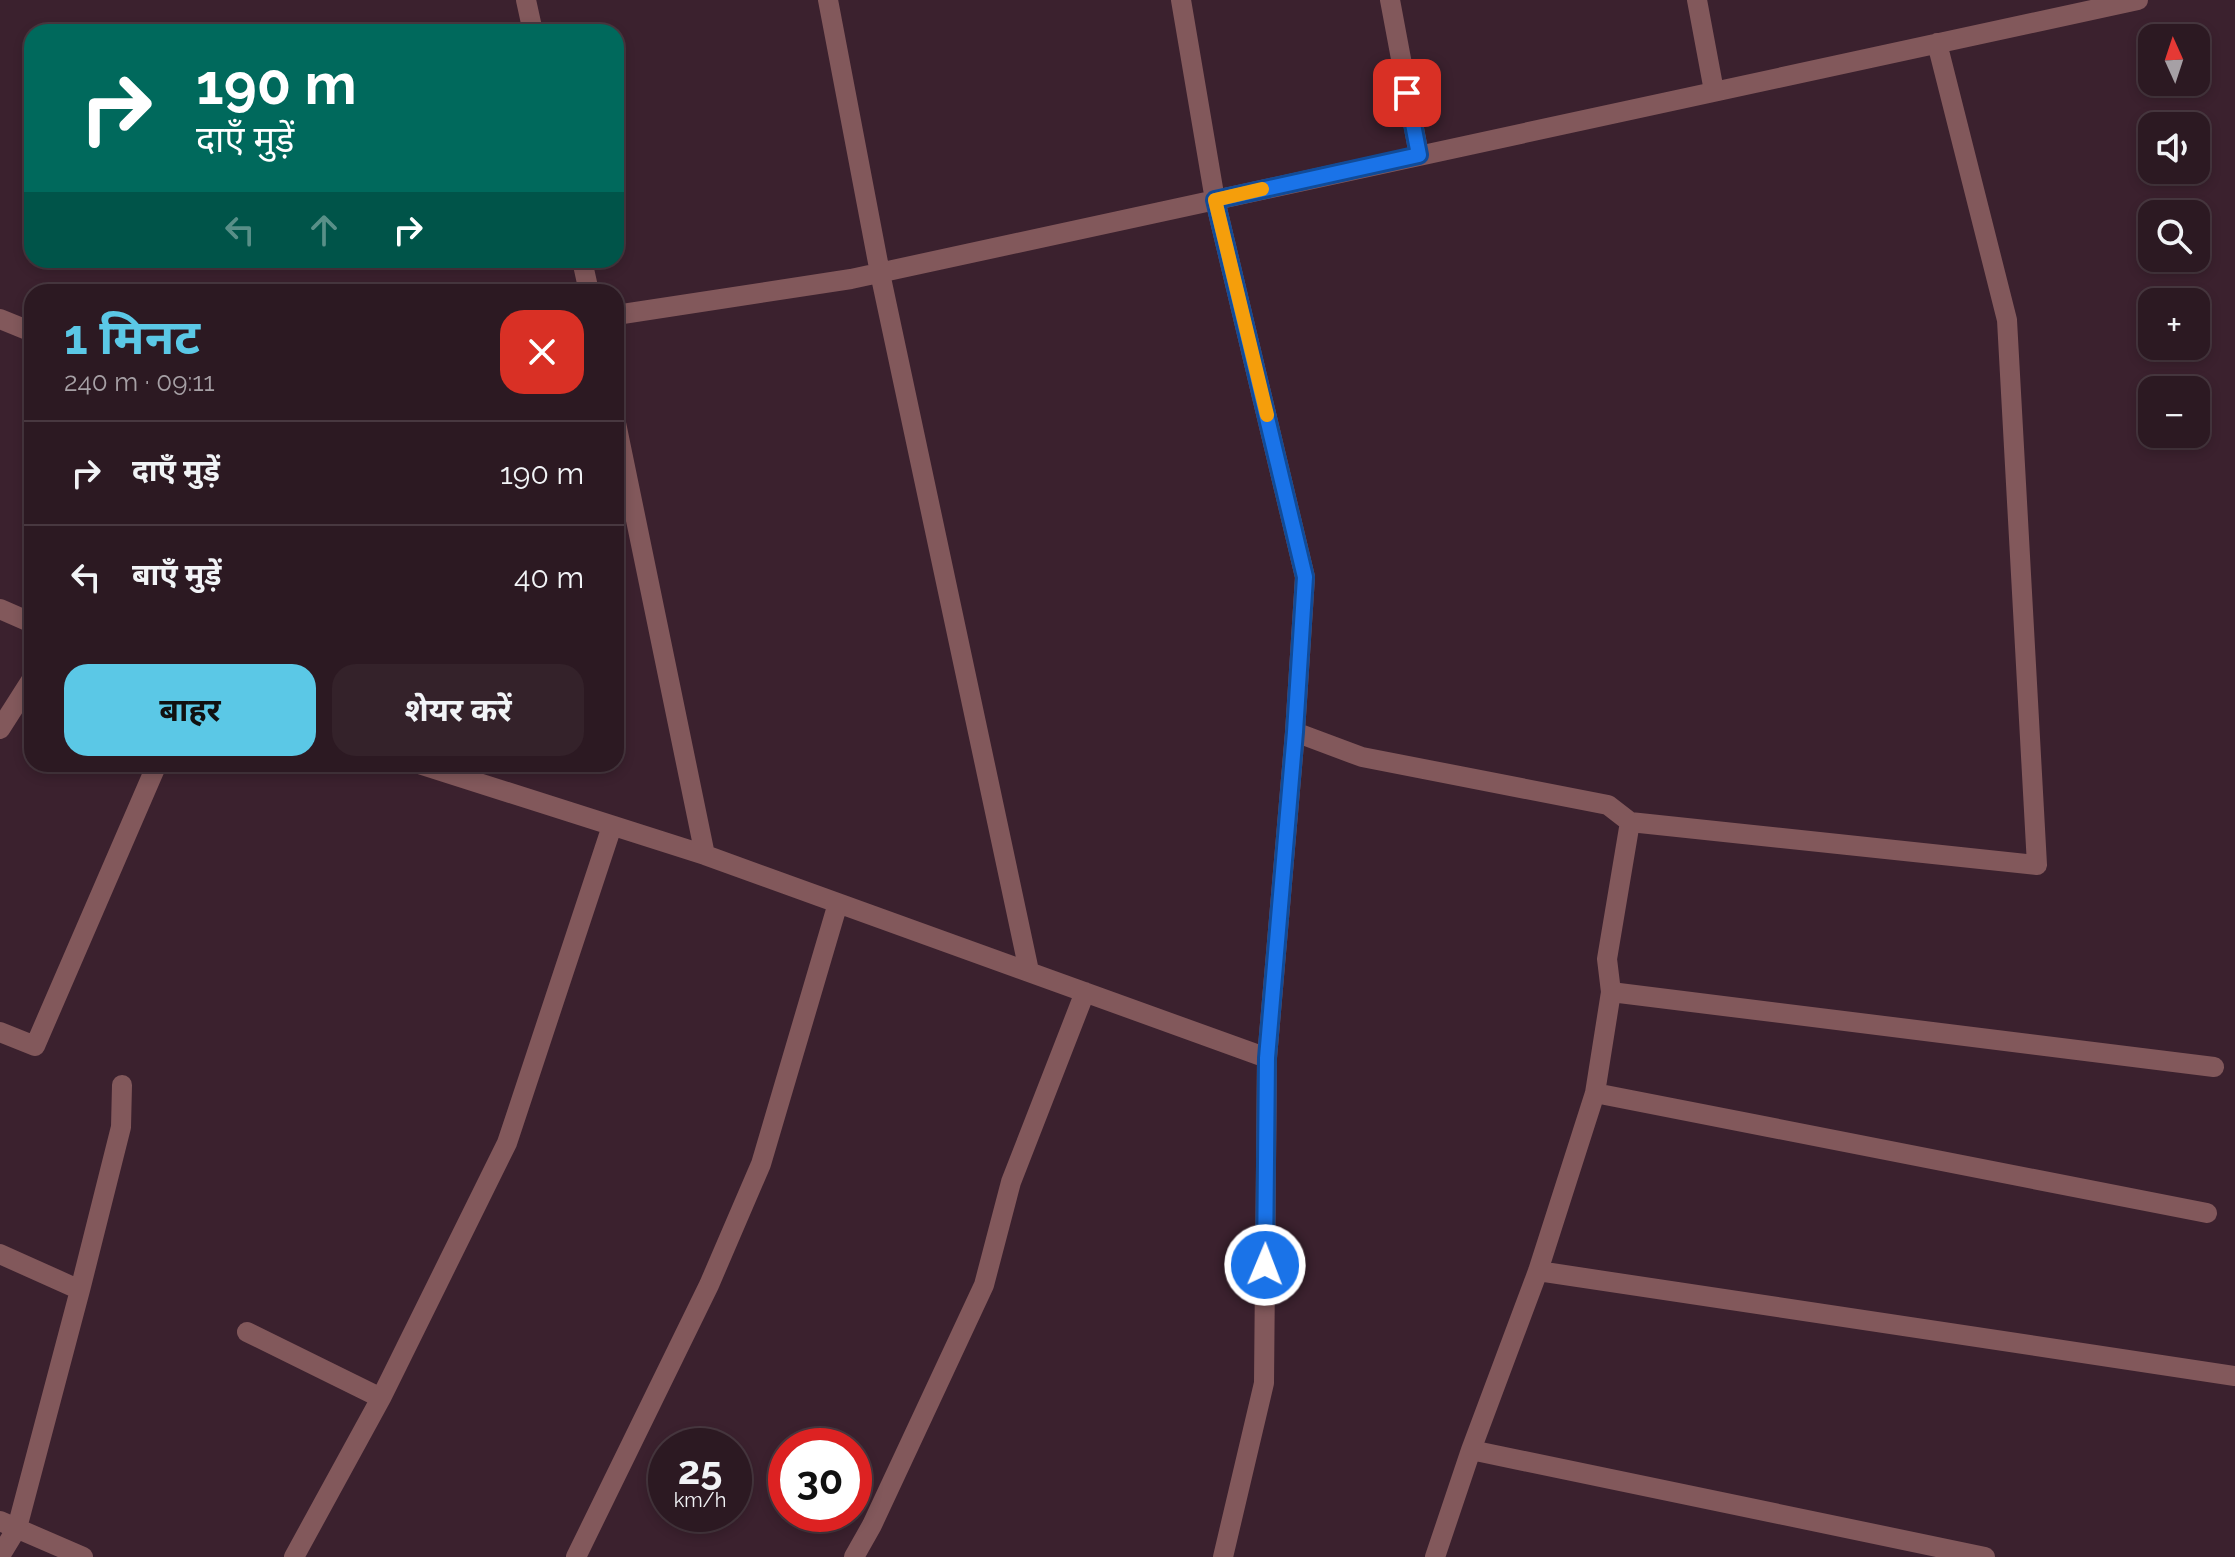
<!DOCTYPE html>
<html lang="hi">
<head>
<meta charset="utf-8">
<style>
  :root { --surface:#2c1922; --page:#34222a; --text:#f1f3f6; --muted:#a6a0a5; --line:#483840; --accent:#5bc8e6 }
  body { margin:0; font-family:Raleway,"Noto Sans Devanagari",sans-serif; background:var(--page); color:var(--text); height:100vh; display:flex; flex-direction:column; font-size:30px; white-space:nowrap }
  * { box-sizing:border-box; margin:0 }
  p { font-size:26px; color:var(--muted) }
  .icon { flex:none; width:44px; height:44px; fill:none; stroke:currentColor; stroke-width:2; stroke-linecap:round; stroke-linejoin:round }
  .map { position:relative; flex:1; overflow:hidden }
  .drawer { position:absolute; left:24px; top:284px; width:600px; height:488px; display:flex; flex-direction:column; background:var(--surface); border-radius:24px; box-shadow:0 4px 12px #0003,0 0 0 2px var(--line) }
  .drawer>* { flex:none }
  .banner { position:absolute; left:24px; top:24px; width:600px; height:244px; border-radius:24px; box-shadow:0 4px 12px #0003,0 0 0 2px var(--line); background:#00695c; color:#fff; overflow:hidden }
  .needle { width:52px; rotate:357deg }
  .buttons { position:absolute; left:2138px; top:24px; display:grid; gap:16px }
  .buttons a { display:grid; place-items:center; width:72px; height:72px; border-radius:16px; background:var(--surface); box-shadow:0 4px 12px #0003,0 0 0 2px var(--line); font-size:40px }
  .speed { position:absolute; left:648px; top:1428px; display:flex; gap:16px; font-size:40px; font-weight:700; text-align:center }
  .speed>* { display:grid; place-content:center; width:104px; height:104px; border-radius:50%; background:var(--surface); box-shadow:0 4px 12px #0003,0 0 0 2px var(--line); line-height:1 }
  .speed small { font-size:20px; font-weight:400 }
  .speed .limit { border:12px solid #d22; background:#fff; color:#111 }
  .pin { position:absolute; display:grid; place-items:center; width:68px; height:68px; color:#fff; margin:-34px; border-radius:16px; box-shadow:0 4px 12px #0006 }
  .me { position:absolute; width:88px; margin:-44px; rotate:1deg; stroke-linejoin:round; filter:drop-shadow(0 0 6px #0008) }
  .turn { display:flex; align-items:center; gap:28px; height:168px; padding:0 40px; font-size:36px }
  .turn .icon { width:104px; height:104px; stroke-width:2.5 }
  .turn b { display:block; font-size:56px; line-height:68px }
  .lanes { display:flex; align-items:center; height:76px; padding:0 40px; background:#0003; justify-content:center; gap:40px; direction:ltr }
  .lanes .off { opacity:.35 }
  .round { display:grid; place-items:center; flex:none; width:84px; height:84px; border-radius:24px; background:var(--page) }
  .overview { display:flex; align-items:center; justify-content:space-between; height:136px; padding:0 40px }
  h1 { font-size:48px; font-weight:700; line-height:60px; color:var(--accent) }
  .action { display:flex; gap:16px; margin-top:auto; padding:16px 40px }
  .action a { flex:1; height:92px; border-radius:24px; background:var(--accent); color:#111; font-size:32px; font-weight:700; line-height:92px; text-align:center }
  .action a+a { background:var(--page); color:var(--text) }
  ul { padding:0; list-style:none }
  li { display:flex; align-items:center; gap:24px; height:104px; padding:0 40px; border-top:2px solid var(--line) }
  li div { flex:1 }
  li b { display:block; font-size:30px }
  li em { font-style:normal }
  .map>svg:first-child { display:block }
</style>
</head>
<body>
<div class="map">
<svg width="2235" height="1557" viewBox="0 0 2235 1557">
  <rect width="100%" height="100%" fill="#3b212e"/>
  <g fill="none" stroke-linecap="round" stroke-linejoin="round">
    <path stroke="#82585b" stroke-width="20" d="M526 0 533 32
      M828 0 880 273 1029 971
      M1390 0 1419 155
      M1697 0 1714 91
      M582 260 589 292
      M616 315 851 279 2138 0
      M0 319 32 332
      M616 423 705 855
      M0 609 32 623
      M0 729 32 679
      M1295 732 1362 757 1608 805 1630 822 2037 865 2007 320 1937 43
      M419 764 705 855 1267 1058 1295 732 1305 577 1215 200 1181 0
      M1611 992 2214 1067
      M0 1032 35 1046 157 764
      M1595 1093 2207 1213
      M0 1254 80 1290 17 1528 0 1556
      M1538 1271 2235 1376
      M80 1290 121 1127 122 1085
      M247 1332 381 1398
      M1471 1450 1985 1557
      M0 1521 83 1557
      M294 1557 381 1398 507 1143 612 826
      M576 1557 709 1285 761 1164 838 903
      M854 1557 872 1525 984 1285 1011 1182 1085 992
      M1223 1557 1264 1383 1267 1058
      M1435 1557 1471 1450 1538 1271 1595 1093 1611 992 1607 959 1630 822"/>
  </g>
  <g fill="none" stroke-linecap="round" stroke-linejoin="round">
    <g stroke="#114b97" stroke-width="20">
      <path id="route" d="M1265 1265 1267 1058 1295 732 1305 577 1215 200 1419 155 1407 93"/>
    </g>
    <use href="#route" stroke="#1a73e8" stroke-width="14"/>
    <path stroke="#f59e0b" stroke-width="14" d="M1262 189 1215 200 1267 415"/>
  </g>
</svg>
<div class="buttons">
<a><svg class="needle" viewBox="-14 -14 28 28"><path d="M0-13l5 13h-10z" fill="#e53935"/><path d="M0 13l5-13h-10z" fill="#a6a0a5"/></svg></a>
<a><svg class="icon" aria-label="sound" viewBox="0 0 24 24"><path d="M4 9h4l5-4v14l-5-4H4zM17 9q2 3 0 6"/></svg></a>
<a><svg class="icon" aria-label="search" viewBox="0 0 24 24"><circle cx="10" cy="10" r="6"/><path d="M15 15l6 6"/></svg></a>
<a>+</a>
<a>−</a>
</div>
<div class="speed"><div>25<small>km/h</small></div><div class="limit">30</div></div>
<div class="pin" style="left:1407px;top:93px;background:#d93025"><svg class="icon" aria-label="arrive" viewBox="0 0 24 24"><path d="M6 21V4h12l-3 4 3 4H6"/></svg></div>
<svg class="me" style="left:1265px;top:1265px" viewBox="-20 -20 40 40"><circle r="17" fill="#1a73e8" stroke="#fff" stroke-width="3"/><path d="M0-11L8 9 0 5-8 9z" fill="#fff"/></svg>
<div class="banner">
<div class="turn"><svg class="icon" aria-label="right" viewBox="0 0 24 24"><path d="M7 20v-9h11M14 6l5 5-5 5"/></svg><div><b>190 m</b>दाएँ मुड़ें</div></div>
<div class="lanes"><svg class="icon off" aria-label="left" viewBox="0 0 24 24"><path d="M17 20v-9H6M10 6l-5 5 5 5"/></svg><svg class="icon off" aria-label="ahead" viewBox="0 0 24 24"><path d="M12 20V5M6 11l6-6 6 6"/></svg><svg class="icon" aria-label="right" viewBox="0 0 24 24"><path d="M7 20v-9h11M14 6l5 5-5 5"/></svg></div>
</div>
<section class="drawer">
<div class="overview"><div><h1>1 मिनट</h1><p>240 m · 09:11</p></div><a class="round" style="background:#d93025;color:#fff"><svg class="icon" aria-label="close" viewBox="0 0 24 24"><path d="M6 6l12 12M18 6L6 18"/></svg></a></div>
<ul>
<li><svg class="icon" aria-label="right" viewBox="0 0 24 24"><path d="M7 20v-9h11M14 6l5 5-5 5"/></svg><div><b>दाएँ मुड़ें</b></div><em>190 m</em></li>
<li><svg class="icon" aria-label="left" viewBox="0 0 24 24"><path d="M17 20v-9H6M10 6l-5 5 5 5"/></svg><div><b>बाएँ मुड़ें</b></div><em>40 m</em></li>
</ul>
<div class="action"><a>बाहर</a><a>शेयर करें</a></div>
</section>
</div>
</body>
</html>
